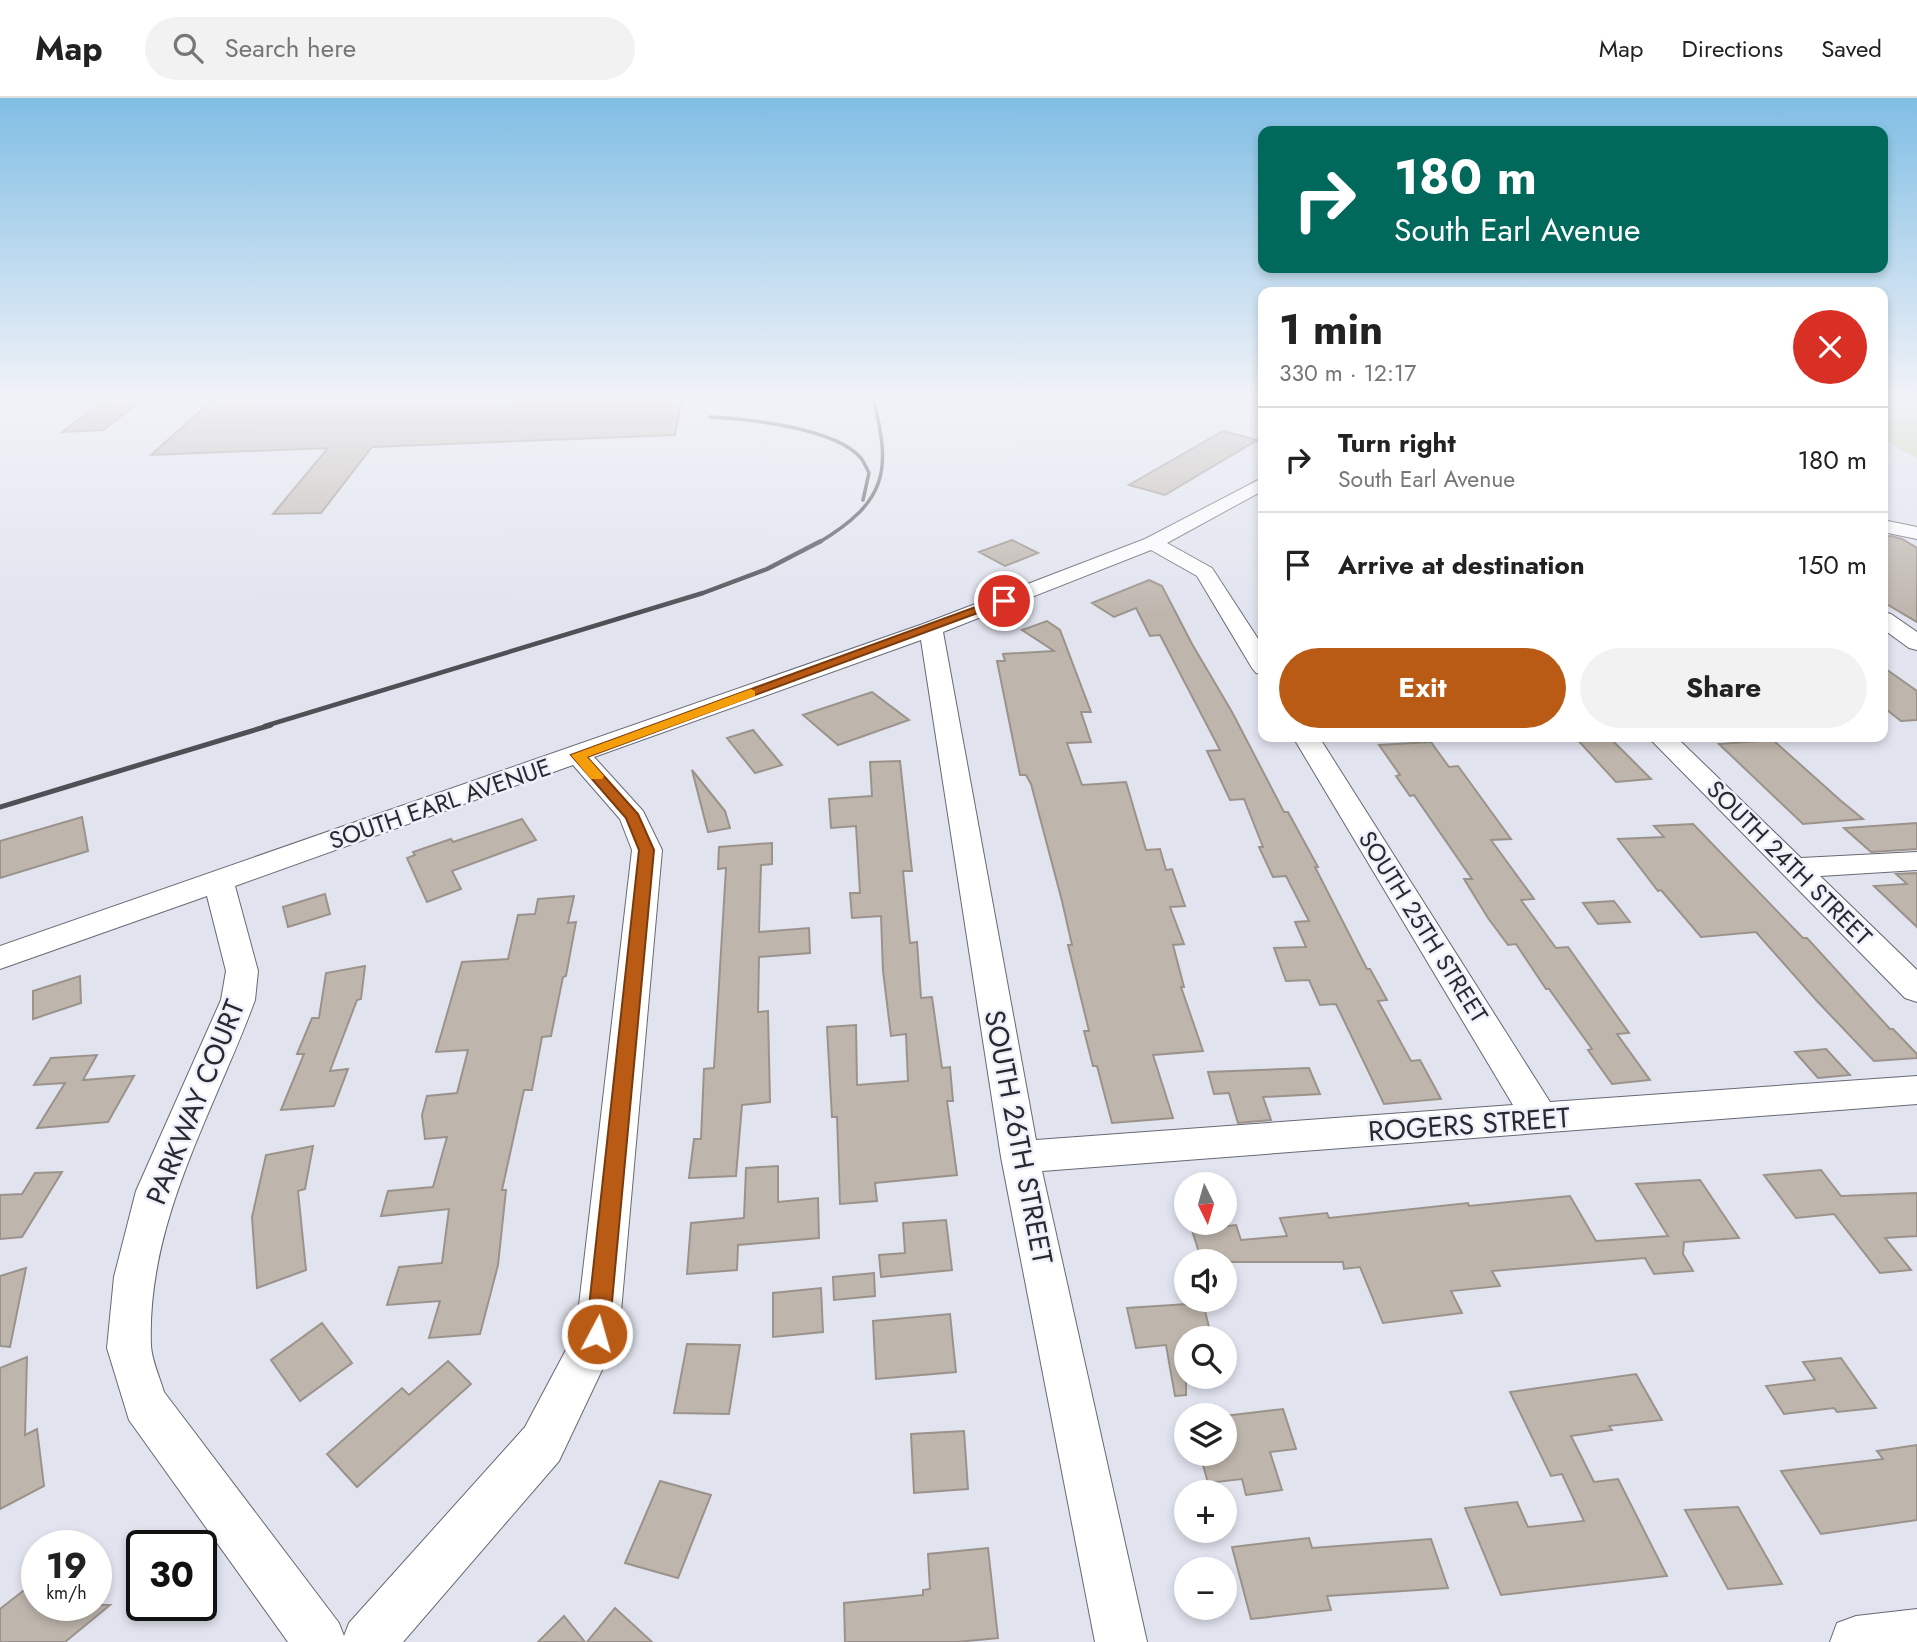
<!DOCTYPE html>
<html lang="en">
<head>
<meta charset="utf-8">
<style>
  :root { --surface:#fff; --page:#f2f2f2; --text:#222; --muted:#767676; --line:#e0e0e0; --accent:#ba5b15 }
  body { margin:0; font-family:Jost,sans-serif; background:var(--page); color:var(--text); height:100vh; display:flex; flex-direction:column; font-size:26px; white-space:nowrap }
  * { box-sizing:border-box; margin:0 }
  p { font-size:23px; color:var(--muted) }
  .icon { flex:none; width:38px; height:38px; fill:none; stroke:currentColor; stroke-width:2; stroke-linecap:round; stroke-linejoin:round }
  .map { position:relative; flex:1; overflow:hidden }
  .details { position:absolute; left:1258px; top:189px; width:630px; height:455px; display:flex; flex-direction:column; background:var(--surface); border-radius:14px; box-shadow:0 4px 10px #0003 }
  .details>* { flex:none }
  .top-card { position:absolute; left:1258px; top:28px; width:630px; height:147px; border-radius:14px; box-shadow:0 4px 10px #0003; background:#00695c; color:#fff; overflow:hidden }
  .needle { width:46px; rotate:175deg }
  .fabs { position:absolute; left:1174px; top:1074px; display:grid; gap:14px }
  .fabs a { display:grid; place-items:center; width:63px; height:63px; border-radius:50%; background:var(--surface); box-shadow:0 4px 10px #0003; font-size:35px }
  .speed { position:absolute; left:21px; top:1432px; display:flex; gap:14px; font-size:35px; font-weight:700; text-align:center }
  .speed>* { display:grid; place-content:center; width:91px; height:91px; border-radius:50%; background:var(--surface); box-shadow:0 4px 10px #0003; line-height:1 }
  .speed small { font-size:18px; font-weight:400 }
  .speed .limit { border:4px solid #111; border-radius:10px; background:#fff; color:#111 }
  .pin { position:absolute; display:grid; place-items:center; width:60px; height:60px; color:#fff; margin:-30px; border:4px solid #fff; border-radius:50%; box-shadow:0 2px 7px #0007 }
  .me { position:absolute; width:77px; margin:-38px; rotate:6deg; stroke-linejoin:round; filter:drop-shadow(0 0 5px #0008) }
  .turn { display:flex; align-items:center; gap:24px; height:147px; padding:0 21px; font-size:32px }
  .turn .icon { width:91px; height:91px; stroke-width:2.5 }
  .turn b { display:block; font-size:49px; line-height:60px }
  .round { display:grid; place-items:center; flex:none; width:74px; height:74px; border-radius:37px; background:var(--page) }
  .overview { display:flex; align-items:center; justify-content:space-between; height:119px; padding:0 21px }
  h1 { font-size:42px; font-weight:700; line-height:52px }
  .button { display:flex; gap:14px; margin-top:auto; padding:14px 21px }
  .button a { flex:1; height:80px; border-radius:42px; background:var(--accent); color:#fff; font-size:28px; font-weight:700; line-height:80px; text-align:center }
  .button a+a { background:var(--page); color:var(--text) }
  ul { padding:0; list-style:none }
  li { display:flex; align-items:center; gap:21px; height:105px; padding:0 21px; border-top:2px solid var(--line) }
  li div { flex:1 }
  li b { display:block; font-size:26px }
  li em { font-style:normal }
  header { display:flex; align-items:center; gap:42px; box-sizing:border-box; height:98px; padding:0 35px; background:var(--surface); border-bottom:2px solid var(--line) }
  header strong { font-size:33px }
  nav { display:flex; gap:38px; margin-inline-start:auto; font-size:24px }
  .search { width:490px; height:63px; background:var(--page); display:flex; align-items:center; gap:18px; box-sizing:border-box; padding:0 24px; border-radius:38px; color:var(--muted); font-size:26px }
  .map>svg:first-child { display:block }
</style>
</head>
<body>
<header>
<strong>Map</strong>
<div class="search"><svg class="icon" aria-label="search" viewBox="0 0 24 24"><circle cx="10" cy="10" r="6"/><path d="M15 15l6 6"/></svg>Search here</div>
<nav><a>Map</a><a>Directions</a><a>Saved</a></nav>
</header>
<div class="map">
<svg width="1917" height="1544" viewBox="0 0 1917 1544">
  <rect width="100%" height="100%" fill="#e1e4ef"/>
  <path fill="#c8d5b1" d="M1917 306V360L1883 342V308Z"/>
  <path fill="#beb6ad" stroke="#9b938b" stroke-width="2" d="M108 300H145L103 332 62 334Z
    M215 300H682L675 337 372 349 321 415 273 416 328 350 151 357Z
    M1223 333 1257 342 1165 397 1129 387Z
    M1891 438 1902 441 1917 450V524L1883 504V439Z
    M1012 442 1038 455 1005 468 979 454Z
    M1149 482 1162 488 1192 546 1232 614 1284 714H1288L1318 769H1315L1367 871H1370L1387 902 1378 903 1411 963 1420 962 1441 1001 1384 1006 1336 906 1320 907 1309 882 1286 883 1274 850 1306 849 1295 824 1309 823 1286 778 1273 779 1259 749H1263L1244 701 1230 702 1207 653 1220 652 1160 537 1150 538 1136 510 1114 519 1092 505Z
    M1047 523 1060 532 1091 614H1081L1091 644 1067 645 1082 687 1126 684 1146 752 1160 751 1166 772 1172 771 1185 808 1170 809 1184 846 1173 847 1184 889H1181L1203 953 1153 957 1173 1020 1112 1025 1097 968H1093L1084 933H1089L1068 847H1072L1062 803 1031 686 1026 677H1020L997 563H1005L1003 556 1054 553 1022 532Z
    M1883 569 1917 593V622L1901 623 1883 609Z
    M872 594 909 622 838 647 803 617Z
    M753 632 782 667 755 675 727 640Z
    M1575 639H1609L1651 681 1616 684Z
    M1773 642 1840 702 1863 721 1803 726 1719 646Z
    M1431 644 1449 669 1458 668 1511 741 1491 742 1534 801 1521 802 1556 850 1568 849 1629 935 1617 936 1650 982 1612 986 1588 952 1592 951 1549 891H1546L1516 846 1508 847 1488 820 1464 781H1472L1414 697 1410 698 1396 678 1400 677 1379 647Z
    M900 663 912 773H903L910 845 917 844 921 900 932 899 942 970 950 969 953 1003H947L957 1077 875 1085 877 1103 840 1106 837 1019H832L827 929 856 927 857 987 908 983 906 936 891 938 883 873 881 818 852 820 850 795H860L856 728 831 730 829 701 872 698 870 664Z
    M692 672 725 713 730 730 708 734Z
    M82 719 88 753 0 780V743Z
    M522 721 536 742 452 773 461 791 427 804 407 760 415 757 413 754 451 741 453 744Z
    M1917 725V751L1871 754 1844 730Z
    M1693 726 1803 840H1807L1890 931H1893L1917 956V960L1874 963 1817 903 1756 834 1701 839 1661 792 1658 793 1618 741 1664 739 1654 728Z
    M772 745V766L761 767 759 834 809 830 810 855 759 859 758 914 768 913 770 1004 742 1007 736 1078 689 1080 694 1041H701L704 971 714 970 726 770 718 771 719 749Z
    M1917 775V829L1874 788 1907 786 1896 776Z
    M325 796 330 816 288 829 283 809Z
    M574 798 568 825 576 824 566 878 563 879 551 938 542 939 532 992H524L502 1092H506L498 1167 480 1236 429 1240 440 1203 387 1207 399 1169 442 1165 449 1111 381 1118 388 1093 433 1089 447 1039 425 1041 422 1017 427 998 457 995 468 952 436 954 462 864 508 861 518 817 535 816 538 801Z
    M1614 803 1630 824 1598 826 1583 805Z
    M365 868 361 901 357 902 330 973 348 971 334 1008 281 1012 304 956H297L312 920H319L326 875Z
    M80 878 81 905 33 921V893Z
    M1826 951 1850 977 1818 980 1795 954Z
    M97 957 83 982 134 978 108 1024 37 1030 65 985 34 987 51 960Z
    M1309 970 1320 996 1263 999 1271 1022 1238 1025 1229 995 1214 996 1208 974Z
    M313 1048 305 1091 298 1093 306 1172 257 1190 252 1119 266 1057Z
    M778 1068V1104L818 1100 819 1140 738 1147 737 1172 687 1176 691 1125 744 1120 746 1070Z
    M1821 1072 1841 1098 1917 1095V1138L1885 1140 1911 1172 1880 1175 1834 1116 1796 1120 1764 1077Z
    M62 1074 22 1139 0 1141V1097L22 1096 35 1075Z
    M1700 1082 1739 1140 1684 1144 1683 1156 1693 1173 1654 1176 1645 1160 1492 1173 1500 1188 1451 1193 1462 1215 1383 1225 1360 1169 1344 1171 1343 1164H1202L1192 1132 1236 1127 1241 1142 1287 1138 1280 1120 1327 1115 1329 1120 1468 1105 1469 1108 1570 1098 1596 1143 1668 1138 1636 1086Z
    M946 1122 952 1172 881 1179 879 1157 905 1155 903 1125Z
    M26 1170 10 1249 0 1248V1178Z
    M874 1175 875 1198 834 1202 833 1179Z
    M821 1190 823 1234 773 1239V1195Z
    M1203 1205 1212 1241H1186V1297L1175 1298 1166 1247 1136 1250 1127 1210Z
    M950 1216 956 1274 876 1281 873 1223Z
    M322 1225 352 1265 300 1303 271 1262Z
    M687 1246 740 1247 729 1316 674 1315Z
    M27 1259 25 1337 37 1331 44 1388 0 1411V1270Z
    M1841 1260 1876 1310 1837 1314 1834 1310 1784 1316 1766 1288 1815 1282 1803 1264Z
    M448 1263 471 1286 357 1389 327 1356 402 1290 409 1297Z
    M1636 1276 1662 1322 1609 1328 1612 1332 1571 1338 1594 1384 1618 1381 1667 1478 1501 1497 1465 1410 1517 1404 1528 1429 1584 1423 1562 1376 1551 1378 1510 1294Z
    M1283 1311 1296 1351 1270 1354 1282 1392 1246 1397 1242 1381 1208 1385 1200 1356H1225V1318Z
    M964 1333 968 1391 914 1395 911 1336Z
    M1917 1347V1422L1821 1436 1781 1373 1883 1361 1877 1353Z
    M660 1383 711 1397 678 1480 625 1465Z
    M1738 1409 1782 1486 1728 1491 1685 1412Z
    M1309 1440 1312 1450 1431 1441 1448 1490 1327 1498 1331 1512 1251 1521 1232 1449Z
    M988 1450 998 1540 957 1544H845L844 1505 923 1497V1492L930 1491 928 1456Z
    M37 1482V1507H110L65 1544H0V1511Z
    M615 1510 652 1544H587Z
    M564 1518 585 1544H538Z"/>
  <g fill="none" stroke-linecap="round" stroke-linejoin="round">
    <g stroke="#676973" stroke-width="2">
      <path id="minor" d="M1264 379V392L1167 445 1212 470 1264 550V577L1256 575 1252 570 1197 478 1151 452 943 534 1036 1042 1513 1007 1293 639H1319L1550 1004 1917 978V1006L1042 1073 1147 1544H1095L1001 1059 921 542 594 659 643 713 662 752 619 1236 559 1363 403 1544H288L129 1322 107 1250 114 1179 136 1093 221 902 226 873 207 798 0 871V848L923 526 1145 441ZM573 667 620 721 632 752 576 1233 525 1329 349 1525 344 1538 339 1525 164 1294C160 1280 152 1263 151 1248 146 1124 214 1014 255 902L258 873 235 788Z
        M1883 422 1917 429V441L1883 434Z
        M1883 514 1891 516 1917 534V552L1909 550 1883 531Z
        M1648 639H1676L1801 760 1917 754V772L1820 778 1917 872V904L1905 900Z
        M1917 1511V1544H1830L1837 1525 1856 1518Z"/>
    </g>
    <use href="#minor" fill="#fff" fill-rule="evenodd"/>
    <path stroke="#4f5055" stroke-width="3.5" d="M710 319C749 321 835 330 861 360 864 364 867 371 869 375L863 402
      M818 445C887 404 892 373 873 300"/>
    <path stroke="#4f5055" stroke-width="4.5" d="M265 628 703 495 767 471 821 443"/>
    <path stroke="#4f5055" stroke-width="5" d="M0 709 271 627"/>
  </g>
  <linearGradient id="sky" x2="0" y2="1"><stop stop-color="#80bee4"/><stop offset="0.58" stop-color="#f2f3f8"/><stop offset="1" stop-color="#f2f3f8" stop-opacity="0"/></linearGradient>
  <rect width="1917" height="516" fill="url(#sky)"/>
  <path fill="#ba5b15" stroke="#793b0e" stroke-width="2" d="M1000 500 1010 503 587 659 638 716 654 752 609 1236 606 1244 597 1247 589 1244 586 1236 639 752 626 720 571 657Z"/>
  <path fill="#f59e0b" d="M751 591 755 593V598L587 659 604 678 602 681H591L571 657Z"/>
  <g text-anchor="middle" stroke-width="5" stroke-linejoin="round" paint-order="stroke">
    <g font-size="24" fill="#292a2e" stroke="#eef1fc">
      <text transform="translate(440 706) rotate(-19)" y="8">SOUTH EARL AVENUE</text>
      <text transform="translate(1789 765) rotate(45)" y="8">SOUTH 24TH STREET</text>
      <text transform="translate(1423 829) rotate(58)" y="8">SOUTH 25TH STREET</text>
    </g>
    <g font-size="28" fill="#292a2e" stroke="#eef1fc">
      <text transform="translate(195 1004) rotate(-68)" y="10">PARKWAY COURT</text>
      <text transform="translate(1469 1026) rotate(-4)" y="10">ROGERS STREET</text>
      <text transform="translate(1019 1039) rotate(79)" y="10">SOUTH 26TH STREET</text>
    </g>
  </g>
</svg>
<div class="fabs">
<a><svg class="needle" viewBox="-14 -14 28 28"><path d="M0-13l5 13h-10z" fill="#e53935"/><path d="M0 13l5-13h-10z" fill="#767676"/></svg></a>
<a><svg class="icon" aria-label="sound" viewBox="0 0 24 24"><path d="M4 9h4l5-4v14l-5-4H4zM17 9q2 3 0 6"/></svg></a>
<a><svg class="icon" aria-label="search" viewBox="0 0 24 24"><circle cx="10" cy="10" r="6"/><path d="M15 15l6 6"/></svg></a>
<a><svg class="icon" aria-label="layers" viewBox="0 0 24 24"><path d="M12 4l9 5-9 5-9-5zM3 14l9 5 9-5"/></svg></a>
<a>+</a>
<a>−</a>
</div>
<div class="speed"><div>19<small>km/h</small></div><div class="limit">30</div></div>
<div class="pin" style="left:1004px;top:503px;background:#d93025"><svg class="icon" aria-label="arrive" viewBox="0 0 24 24"><path d="M6 21V4h12l-3 4 3 4H6"/></svg></div>
<svg class="me" style="left:597px;top:1236px" viewBox="-20 -20 40 40"><circle r="17" fill="#ba5b15" stroke="#fff" stroke-width="3"/><path d="M0-11L8 9 0 5-8 9z" fill="#fff"/></svg>
<div class="top-card">
<div class="turn"><svg class="icon" aria-label="right" viewBox="0 0 24 24"><path d="M7 20v-9h11M14 6l5 5-5 5"/></svg><div><b>180 m</b>South Earl Avenue</div></div>
</div>
<section class="details">
<div class="overview"><div><h1>1 min</h1><p>330 m · 12:17</p></div><a class="round" style="background:#d93025;color:#fff"><svg class="icon" aria-label="close" viewBox="0 0 24 24"><path d="M6 6l12 12M18 6L6 18"/></svg></a></div>
<ul>
<li><svg class="icon" aria-label="right" viewBox="0 0 24 24"><path d="M7 20v-9h11M14 6l5 5-5 5"/></svg><div><b>Turn right</b><p>South Earl Avenue</p></div><em>180 m</em></li>
<li><svg class="icon" aria-label="arrive" viewBox="0 0 24 24"><path d="M6 21V4h12l-3 4 3 4H6"/></svg><div><b>Arrive at destination</b></div><em>150 m</em></li>
</ul>
<div class="button"><a>Exit</a><a>Share</a></div>
</section>
</div>
</body>
</html>
